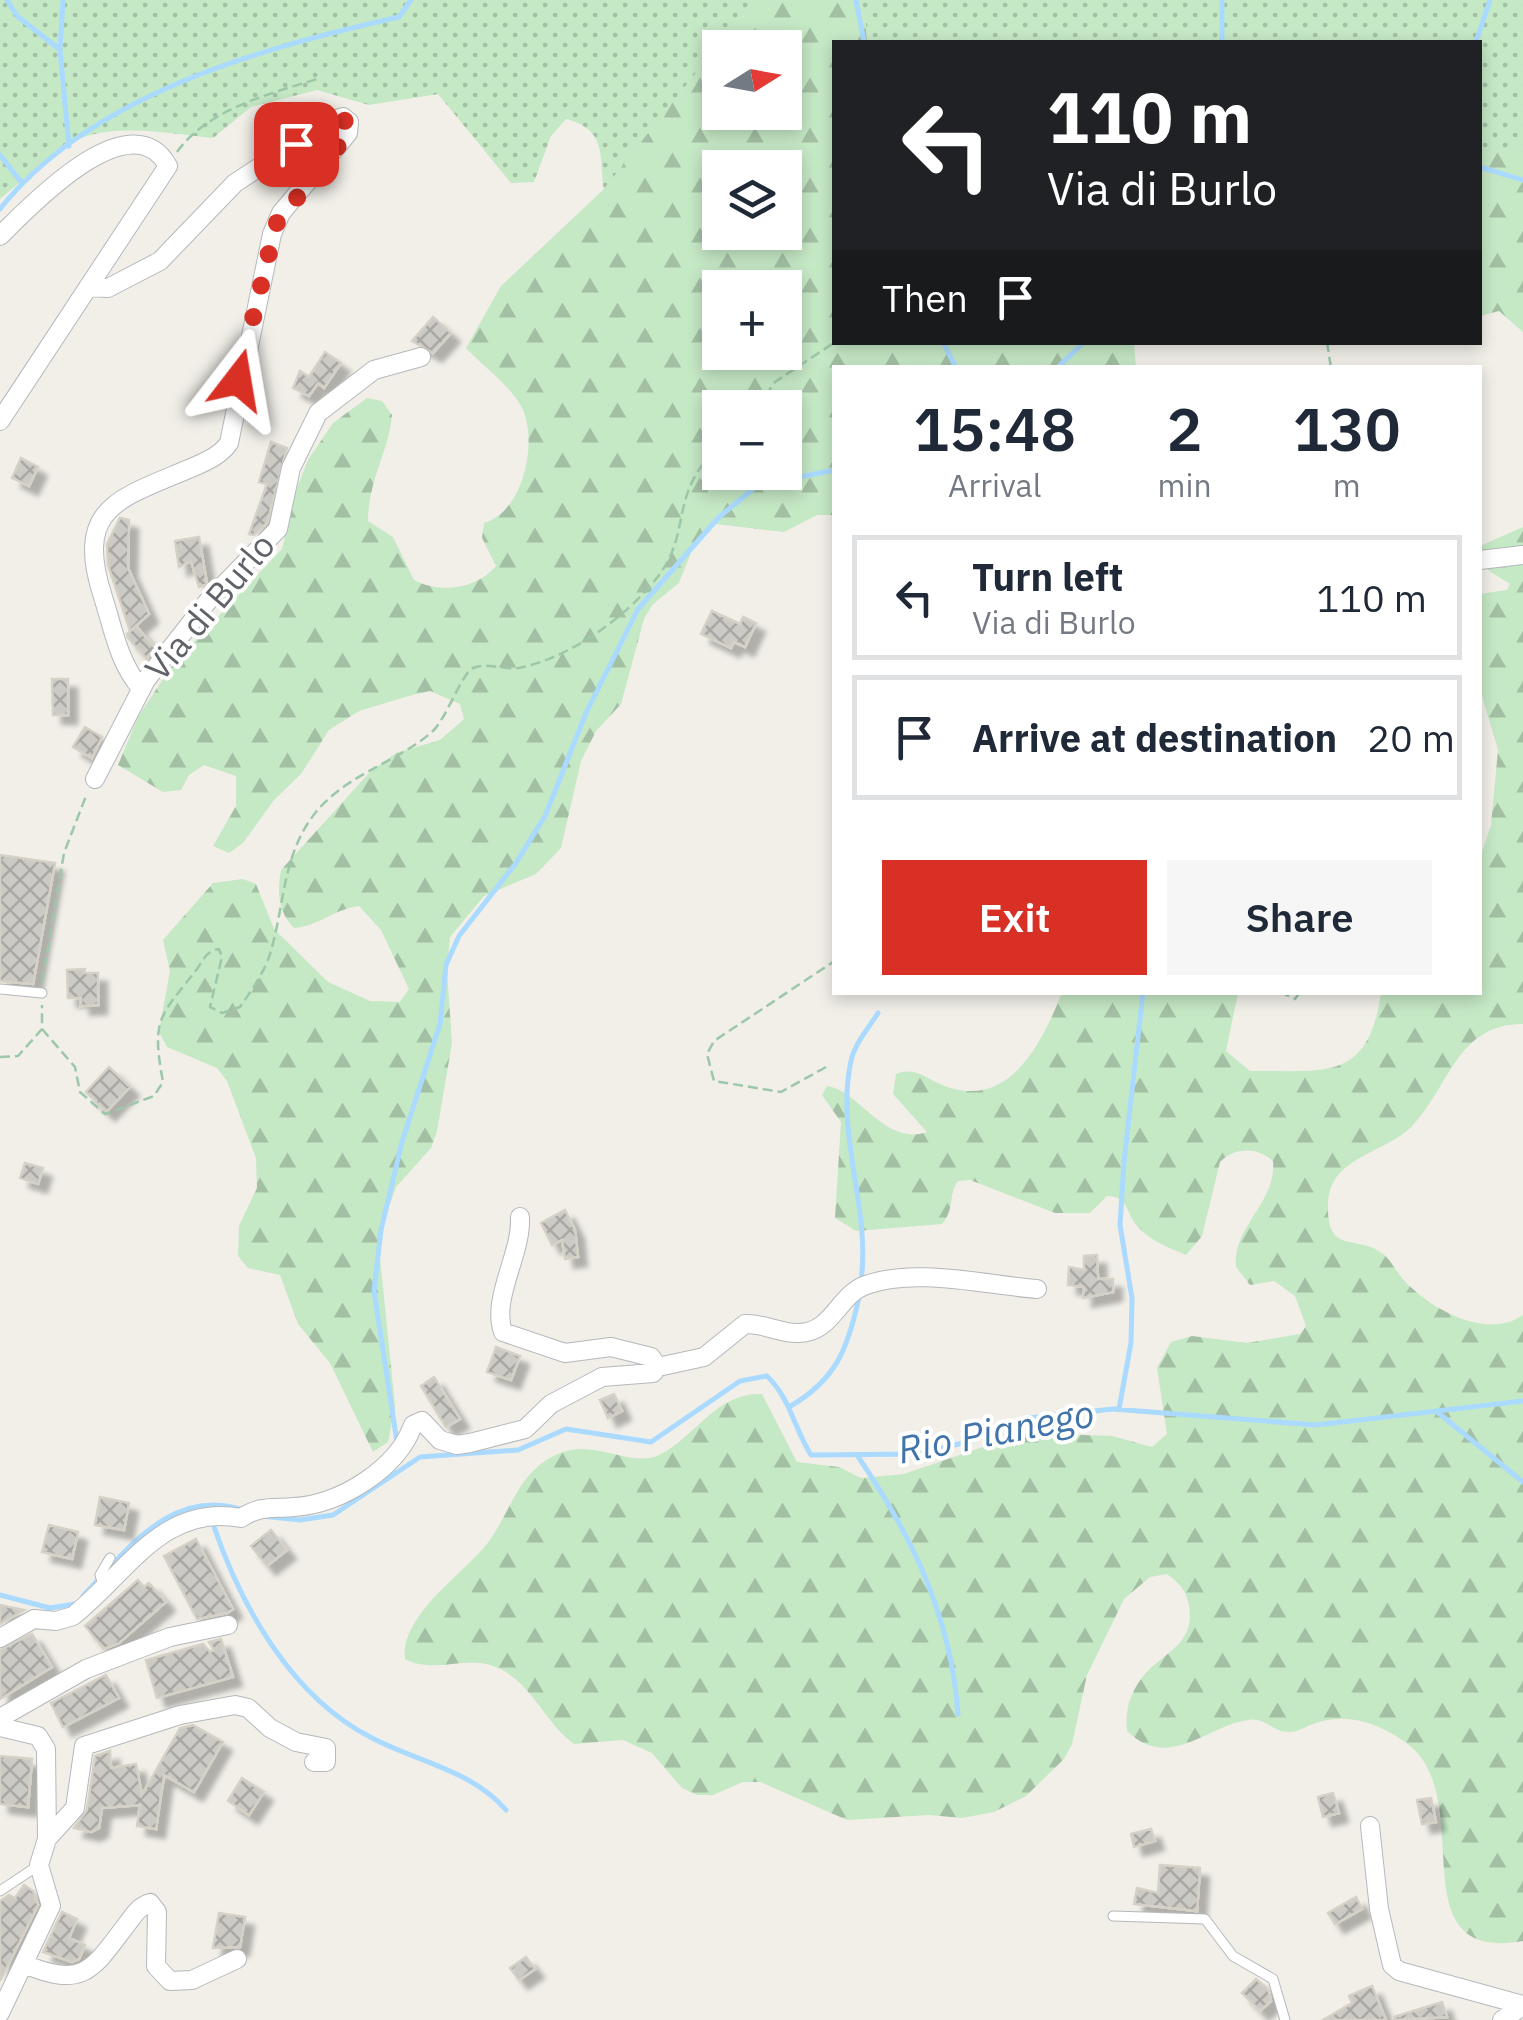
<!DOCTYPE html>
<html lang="en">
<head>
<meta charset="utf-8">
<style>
  :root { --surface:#fff; --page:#f6f6f7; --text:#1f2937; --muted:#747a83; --line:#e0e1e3; --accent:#d93025 }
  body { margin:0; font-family:"IBM Plex Sans",sans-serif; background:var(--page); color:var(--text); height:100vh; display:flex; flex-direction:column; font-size:38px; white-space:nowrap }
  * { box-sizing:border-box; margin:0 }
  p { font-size:32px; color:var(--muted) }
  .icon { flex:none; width:55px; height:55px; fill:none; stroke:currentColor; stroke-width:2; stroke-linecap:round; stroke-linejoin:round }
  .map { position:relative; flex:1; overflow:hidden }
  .drawer { position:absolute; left:832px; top:365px; width:650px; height:630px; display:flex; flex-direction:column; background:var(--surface); border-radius:0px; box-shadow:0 5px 15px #0003 }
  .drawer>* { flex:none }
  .top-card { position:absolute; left:832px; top:40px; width:650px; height:305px; border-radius:0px; box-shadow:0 5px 15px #0003; background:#202124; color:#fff; overflow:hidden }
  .needle { width:65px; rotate:79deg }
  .tools { position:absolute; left:702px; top:30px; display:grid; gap:20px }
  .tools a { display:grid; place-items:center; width:100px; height:100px; border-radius:0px; background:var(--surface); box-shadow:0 5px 15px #0003; font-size:50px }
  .pin { position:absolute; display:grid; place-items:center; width:85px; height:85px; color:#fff; margin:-42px; border-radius:20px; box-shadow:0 5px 15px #0006 }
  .me { position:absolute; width:110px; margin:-55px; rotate:14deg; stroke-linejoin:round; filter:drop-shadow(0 0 8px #0008) }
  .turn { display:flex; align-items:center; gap:35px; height:210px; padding:0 50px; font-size:45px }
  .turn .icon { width:130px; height:130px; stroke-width:2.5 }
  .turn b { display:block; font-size:70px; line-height:85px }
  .then { display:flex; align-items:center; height:95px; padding:0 50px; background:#0003; gap:20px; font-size:38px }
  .eta { display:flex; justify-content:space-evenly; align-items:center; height:170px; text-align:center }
  .eta b { font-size:60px; font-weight:600; line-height:70px }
  .primary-button { display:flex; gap:20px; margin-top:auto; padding:20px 50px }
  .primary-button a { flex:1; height:115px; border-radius:0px; background:var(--accent); color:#fff; font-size:40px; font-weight:600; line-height:115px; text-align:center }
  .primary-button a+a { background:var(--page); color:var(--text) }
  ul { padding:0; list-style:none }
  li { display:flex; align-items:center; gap:30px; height:125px; margin:0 20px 15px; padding:0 30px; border:5px solid var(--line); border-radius:0px }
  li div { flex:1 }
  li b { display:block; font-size:38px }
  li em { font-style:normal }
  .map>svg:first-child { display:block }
</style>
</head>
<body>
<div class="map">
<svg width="1523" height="2020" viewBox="0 0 1523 2020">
  <defs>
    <pattern id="grass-dots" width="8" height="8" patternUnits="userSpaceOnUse" patternTransform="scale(2.5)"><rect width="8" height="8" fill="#c5e8c5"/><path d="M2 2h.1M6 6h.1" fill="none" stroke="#a3c0a4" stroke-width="1.8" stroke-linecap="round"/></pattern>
    <pattern id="forest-firs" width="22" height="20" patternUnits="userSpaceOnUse" patternTransform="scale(2.5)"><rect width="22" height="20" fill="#c5e8c5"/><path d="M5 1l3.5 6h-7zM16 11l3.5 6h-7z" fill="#a3c0a4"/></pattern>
    <pattern id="building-cross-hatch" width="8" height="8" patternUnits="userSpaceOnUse" patternTransform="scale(2.5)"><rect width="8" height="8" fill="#cccac5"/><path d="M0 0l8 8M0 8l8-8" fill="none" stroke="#a9a8a4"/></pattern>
    <filter id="shadow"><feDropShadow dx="9" dy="9" stdDeviation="2.5" flood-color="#0004"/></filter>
  </defs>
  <rect width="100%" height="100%" fill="#f1efe8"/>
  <path fill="url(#grass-dots)" d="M0 0H767L737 21 604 190C599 154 607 130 566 119L551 136 534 182 511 183 438 94 369 105 317 90 251 107 213 138C171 134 113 122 74 141 48 154 23 181 0 199Z
    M850 0H1523V151L1480 157V42H867L865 18Z"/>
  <path fill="url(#forest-firs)" fill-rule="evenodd" d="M767 0H850L865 18 867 42H835V342L1134 343 1136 367 835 368V515H817L784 532 716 524 692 550 679 583 652 605 644 619 621 704 596 731 581 761 561 848 536 874 484 896 450 937 447 971 452 1043 437 1131 431 1148 396 1187 378 1238 395 1406 388 1442 373 1452 330 1363 298 1324 280 1275 248 1268 238 1256 239 1226 257 1188 256 1158 227 1081 217 1068 167 1047 159 1032 170 971 163 940 213 883 243 879 256 884 274 929 328 982 370 1001 400 1002 409 989 381 930 359 906C334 909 319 926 294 928 278 912 277 891 281 870L370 772 396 753 440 740 464 719 460 704 430 691 412 695 359 711 329 730 301 774 274 800 243 843 229 853 213 846 236 806V776L204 765 189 775 181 790 163 792 118 765 138 717 173 664 282 549 296 490 308 460 333 423 367 398 382 401 392 415C389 451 368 481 368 521L393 537 414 580C440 594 477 589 496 566L482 538 484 523C524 512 540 438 520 404 507 383 483 366 466 348L501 286 603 190 737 21ZM720 48H785V112H720ZM720 168H785V232H720ZM720 288H785V352H720ZM720 408H785V472H720Z
    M1499 151H1523V332L1499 311 1480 316V157Z
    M1523 527V1024C1456 1024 1450 1087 1412 1126 1384 1155 1328 1156 1328 1206 1327 1256 1358 1234 1383 1254 1391 1260 1395 1270 1402 1278 1428 1308 1486 1341 1523 1315V1941C1393 1964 1482 1795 1405 1742 1379 1724 1351 1713 1319 1722 1310 1724 1299 1732 1290 1732 1273 1733 1266 1717 1248 1720 1208 1725 1169 1772 1127 1731 1125 1711 1129 1696 1141 1679 1161 1652 1196 1647 1189 1605 1186 1590 1179 1583 1167 1574L1150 1577 1124 1599 1087 1675 1072 1744 1064 1759 1026 1796 994 1812 962 1818 929 1815 847 1820 760 1782H743L713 1795H697L682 1788 652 1753 623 1740 574 1744C544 1722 532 1682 496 1667 465 1654 436 1675 405 1659 400 1616 462 1575 487 1544 512 1511 518 1468 563 1452 596 1440 632 1468 659 1455 696 1437 716 1392 762 1394L797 1462 839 1467 861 1478 904 1474 1024 1433 1112 1436 1152 1447 1167 1434 1157 1368 1171 1342 1192 1336 1247 1343 1300 1334 1306 1326 1295 1296 1274 1281 1250 1285 1236 1267C1232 1227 1277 1202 1273 1161 1257 1147 1235 1147 1220 1162L1202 1236 1186 1255C1169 1248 1151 1241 1138 1227 1125 1213 1130 1197 1107 1196L1090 1213H1055L970 1180 958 1181C948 1195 955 1209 942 1224L856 1231 835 1218 841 1122 822 1095 827 1086C859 1090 885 1147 927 1132L893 1094 896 1074C915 1067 923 1077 940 1084 1007 1113 1040 1047 1062 993H1238L1226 1051 1250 1071C1325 1070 1368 1083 1381 993L1480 992V858L1491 825 1498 750 1480 689V594L1507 590 1510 584 1480 565V546Z"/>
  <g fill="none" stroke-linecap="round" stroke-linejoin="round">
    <path stroke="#aadaff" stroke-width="5" d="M7 0 17 16 59 49
      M63 0 60 50 69 146
      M856 0 864 42
      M1222 0V42
      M1476 42 1490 0
      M0 155 21 182
      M1480 167 1523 180
      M0 209C91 94 262 48 399 17L411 0
      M943 342 956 368
      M1057 368 1084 342
      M861 1281C871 1209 835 1134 851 1061 854 1045 869 1027 878 1013
      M789 1407C836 1380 848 1349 859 1297
      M1119 1409 1131 1343 1132 1298 1120 1225 1124 1162 1143 992
      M1436 1411 1523 1482
      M397 1442 374 1291 381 1230 402 1142 440 1024 446 965 459 936 516 863 545 816 586 713 638 609 719 517 758 485 835 470
      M857 1455C912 1536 951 1616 958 1714
      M262 1516 300 1520 333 1515 420 1457 518 1450 566 1429 651 1442 740 1381 767 1376C790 1398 794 1428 811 1455L920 1454 974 1440 1028 1418 1113 1409 1316 1425 1523 1401
      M212 1521C240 1605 291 1697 372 1738 418 1762 473 1771 506 1810
      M0 1595 50 1608 75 1604
      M83 1596C128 1549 173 1485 246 1511"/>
  </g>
  <path fill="url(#building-cross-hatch)" stroke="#d6d1c6" stroke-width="2.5" filter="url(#shadow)" d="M433 317 451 333 433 353 412 341Z
    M325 352 341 363 324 388 318 383 309 396 293 388 300 371 309 377Z
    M271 442 287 448 267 523 254 535 249 534 267 484 259 482Z
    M21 458 38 467 29 486 12 478Z
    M120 518 129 520 128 568 149 614 130 631 108 565 107 544Z
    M199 537 207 584 199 587 191 561 179 567 175 541Z
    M712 611 740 624 743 617 756 623 745 647 734 642 731 648 701 634Z
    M136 626 155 648 147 659 128 638 127 634Z
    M52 679H68V715H53Z
    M85 727 102 737 92 758 73 747Z
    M0 855 55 863 33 984 0 981Z
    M85 969 84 973H98V1005L81 1006V998H68L67 970Z
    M109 1067 130 1087 106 1112 86 1092Z
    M25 1163 43 1168 38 1184 20 1178Z
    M565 1210 575 1230 578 1257 565 1259 562 1240 552 1245 541 1223Z
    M1097 1255 1098 1279H1113V1292L1083 1298 1084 1287 1068 1285 1069 1267 1084 1270V1256Z
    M496 1347 520 1356 511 1380 487 1372Z
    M434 1377 460 1419 446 1427 421 1386Z
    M614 1394 622 1411 608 1418 600 1400Z
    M100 1497 129 1503 124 1530 95 1525Z
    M49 1525 78 1532 72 1559 42 1552Z
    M271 1530 287 1550 267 1566 251 1546Z
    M196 1539 233 1609 227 1613 197 1619 164 1556Z
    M138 1580 144 1587 149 1583 166 1602 119 1643 104 1649 85 1626Z
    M0 1605 24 1610 0 1624Z
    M32 1634 52 1667 0 1699V1650Z
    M221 1639 233 1677 157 1698 146 1660 203 1644 210 1652 214 1650 209 1642Z
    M106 1675 119 1698 63 1727 51 1703Z
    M193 1725 223 1742 194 1792 164 1775 156 1829 137 1826 140 1805 102 1808 99 1828 91 1832 74 1828 87 1810 95 1756 110 1751 111 1768 136 1764 142 1795 180 1728Z
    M0 1756 32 1759 28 1807 0 1804Z
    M242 1778 264 1792 249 1815 228 1801Z
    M1333 1793 1339 1813 1323 1817 1318 1797Z
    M1431 1798 1436 1822 1422 1824 1417 1800Z
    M1151 1829 1155 1841 1134 1847 1131 1834Z
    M1160 1865 1200 1868 1197 1911 1134 1904 1137 1888 1158 1893Z
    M24 1885 33 1891 38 1905 0 1981V1901L9 1895 15 1898Z
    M1356 1897 1362 1909 1335 1924 1328 1913Z
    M62 1912 77 1919 69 1938 85 1945 79 1959 72 1962 43 1952Z
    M219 1913 245 1917 240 1947 213 1948Z
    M526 1957 535 1969 519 1980 510 1968Z
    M1256 1979 1268 1989 1271 2001 1260 2011 1242 1993Z
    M1372 1986 1386 2020H1323L1352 2003 1349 1996Z
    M1442 2002 1447 2017 1394 2020V2017Z"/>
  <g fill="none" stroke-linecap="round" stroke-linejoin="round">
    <g stroke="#b5b8bc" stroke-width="11">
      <path id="service" d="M0 989 42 993
        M104 1587 100 1575 110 1558
        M0 1891 39 1865
        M1113 1916 1205 1919 1233 1956 1273 1979 1285 2020"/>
    </g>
    <g stroke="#b5b8bc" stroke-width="20">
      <path id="minor" d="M0 236C29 207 131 99 168 166L0 421
        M88 287 108 288 160 261 235 183 330 121 343 117 349 122 348 133 281 213 272 234 229 443C220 456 205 462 191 468 118 499 74 507 103 597 113 628 119 664 141 688
        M1480 560 1523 555
        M95 779 146 680 208 601 278 529 291 468 318 413 374 370 421 357
        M658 1367 704 1357 745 1324C763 1323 781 1334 799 1333 833 1332 838 1295 866 1285 916 1267 985 1285 1037 1289
        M0 1638 34 1619 56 1621 73 1616C127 1573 163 1503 241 1518 260 1505 273 1509 294 1507 340 1505 398 1468 413 1425L422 1421 440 1440 457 1445 470 1443 525 1429 551 1404 602 1377 653 1373 658 1367 651 1357 611 1347 565 1353 503 1332C491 1298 522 1254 520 1217
        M0 1718 86 1669 170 1637 228 1625
        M0 1727 38 1736 46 1749 47 1839 39 1865 51 1906 0 2013
        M1370 1826 1379 1909 1392 1965 1399 1971 1523 2005
        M47 1839 75 1808 84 1746 180 1715 235 1705 248 1708 270 1728 296 1742 326 1748V1762H314
        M24 1964C84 1989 92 1970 127 1924 134 1915 138 1907 150 1903L157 1912 156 1966 170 1981 192 1980 237 1959
        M1502 2020 1523 2006"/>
    </g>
    <path stroke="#9cc7a9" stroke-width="2.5" stroke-dasharray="10 5" stroke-linecap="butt" d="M177 152C208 109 269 94 317 79
      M1327 342 1331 368
      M757 408 775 382 835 342
      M42 982 64 853 86 796
      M1280 992 1295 999 1300 992
      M42 1029 75 1067 80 1092 105 1114 154 1096 163 1082C151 1017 160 1017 197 969 204 959 206 951 219 949L222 957 210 1007 222 1013 240 1007C251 991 264 973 270 954 285 905 282 854 316 812 348 773 397 763 433 731 447 717 462 673 473 668 486 662 504 670 518 668 568 659 625 618 656 579 694 532 667 492 720 447
      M0 1057 18 1056 42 1029V1005
      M826 1067 781 1092 714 1081 707 1054 714 1041 833 962 835 946"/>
    <use href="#service" stroke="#fff" stroke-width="9"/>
    <use href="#minor" stroke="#fff" stroke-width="18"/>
  </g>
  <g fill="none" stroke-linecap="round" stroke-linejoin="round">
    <path stroke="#d93025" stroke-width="18" stroke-dasharray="0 32.4" d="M238 380 276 224 344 139 349 122 334 118 296 144"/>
  </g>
  <g text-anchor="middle" stroke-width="8" stroke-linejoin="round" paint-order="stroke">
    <g font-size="35" fill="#5f6368" stroke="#fff">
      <text transform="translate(210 607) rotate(-50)" y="12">Via di Burlo</text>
    </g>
    <g font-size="38" font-style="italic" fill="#4174aa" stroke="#fff">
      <text transform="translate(996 1432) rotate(-11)" y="13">Rio Pianego</text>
    </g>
  </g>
</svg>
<div class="tools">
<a><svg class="needle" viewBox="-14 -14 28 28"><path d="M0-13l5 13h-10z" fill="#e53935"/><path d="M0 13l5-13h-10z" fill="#747a83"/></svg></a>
<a><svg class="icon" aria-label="layers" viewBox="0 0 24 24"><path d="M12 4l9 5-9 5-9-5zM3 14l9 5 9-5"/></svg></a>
<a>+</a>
<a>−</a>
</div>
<div class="pin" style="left:296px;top:144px;background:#d93025"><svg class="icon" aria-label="arrive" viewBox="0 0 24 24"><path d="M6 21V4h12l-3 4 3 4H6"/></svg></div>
<svg class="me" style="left:238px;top:380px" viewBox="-20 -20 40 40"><path d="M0-17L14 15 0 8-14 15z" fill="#d93025" stroke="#fff" stroke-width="4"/></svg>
<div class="top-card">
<div class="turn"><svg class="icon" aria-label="left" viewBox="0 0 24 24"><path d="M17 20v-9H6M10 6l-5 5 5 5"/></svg><div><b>110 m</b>Via di Burlo</div></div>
<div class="then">Then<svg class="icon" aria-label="arrive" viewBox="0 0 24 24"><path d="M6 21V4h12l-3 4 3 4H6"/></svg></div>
</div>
<section class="drawer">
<div class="eta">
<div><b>15:48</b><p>Arrival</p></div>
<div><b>2</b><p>min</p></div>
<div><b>130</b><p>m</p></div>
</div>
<ul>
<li><svg class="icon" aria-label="left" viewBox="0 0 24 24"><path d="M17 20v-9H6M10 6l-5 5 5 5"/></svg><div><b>Turn left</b><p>Via di Burlo</p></div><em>110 m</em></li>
<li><svg class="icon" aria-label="arrive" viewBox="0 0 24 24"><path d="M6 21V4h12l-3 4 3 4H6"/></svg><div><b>Arrive at destination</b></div><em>20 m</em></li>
</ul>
<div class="primary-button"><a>Exit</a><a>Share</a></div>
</section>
</div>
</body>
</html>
